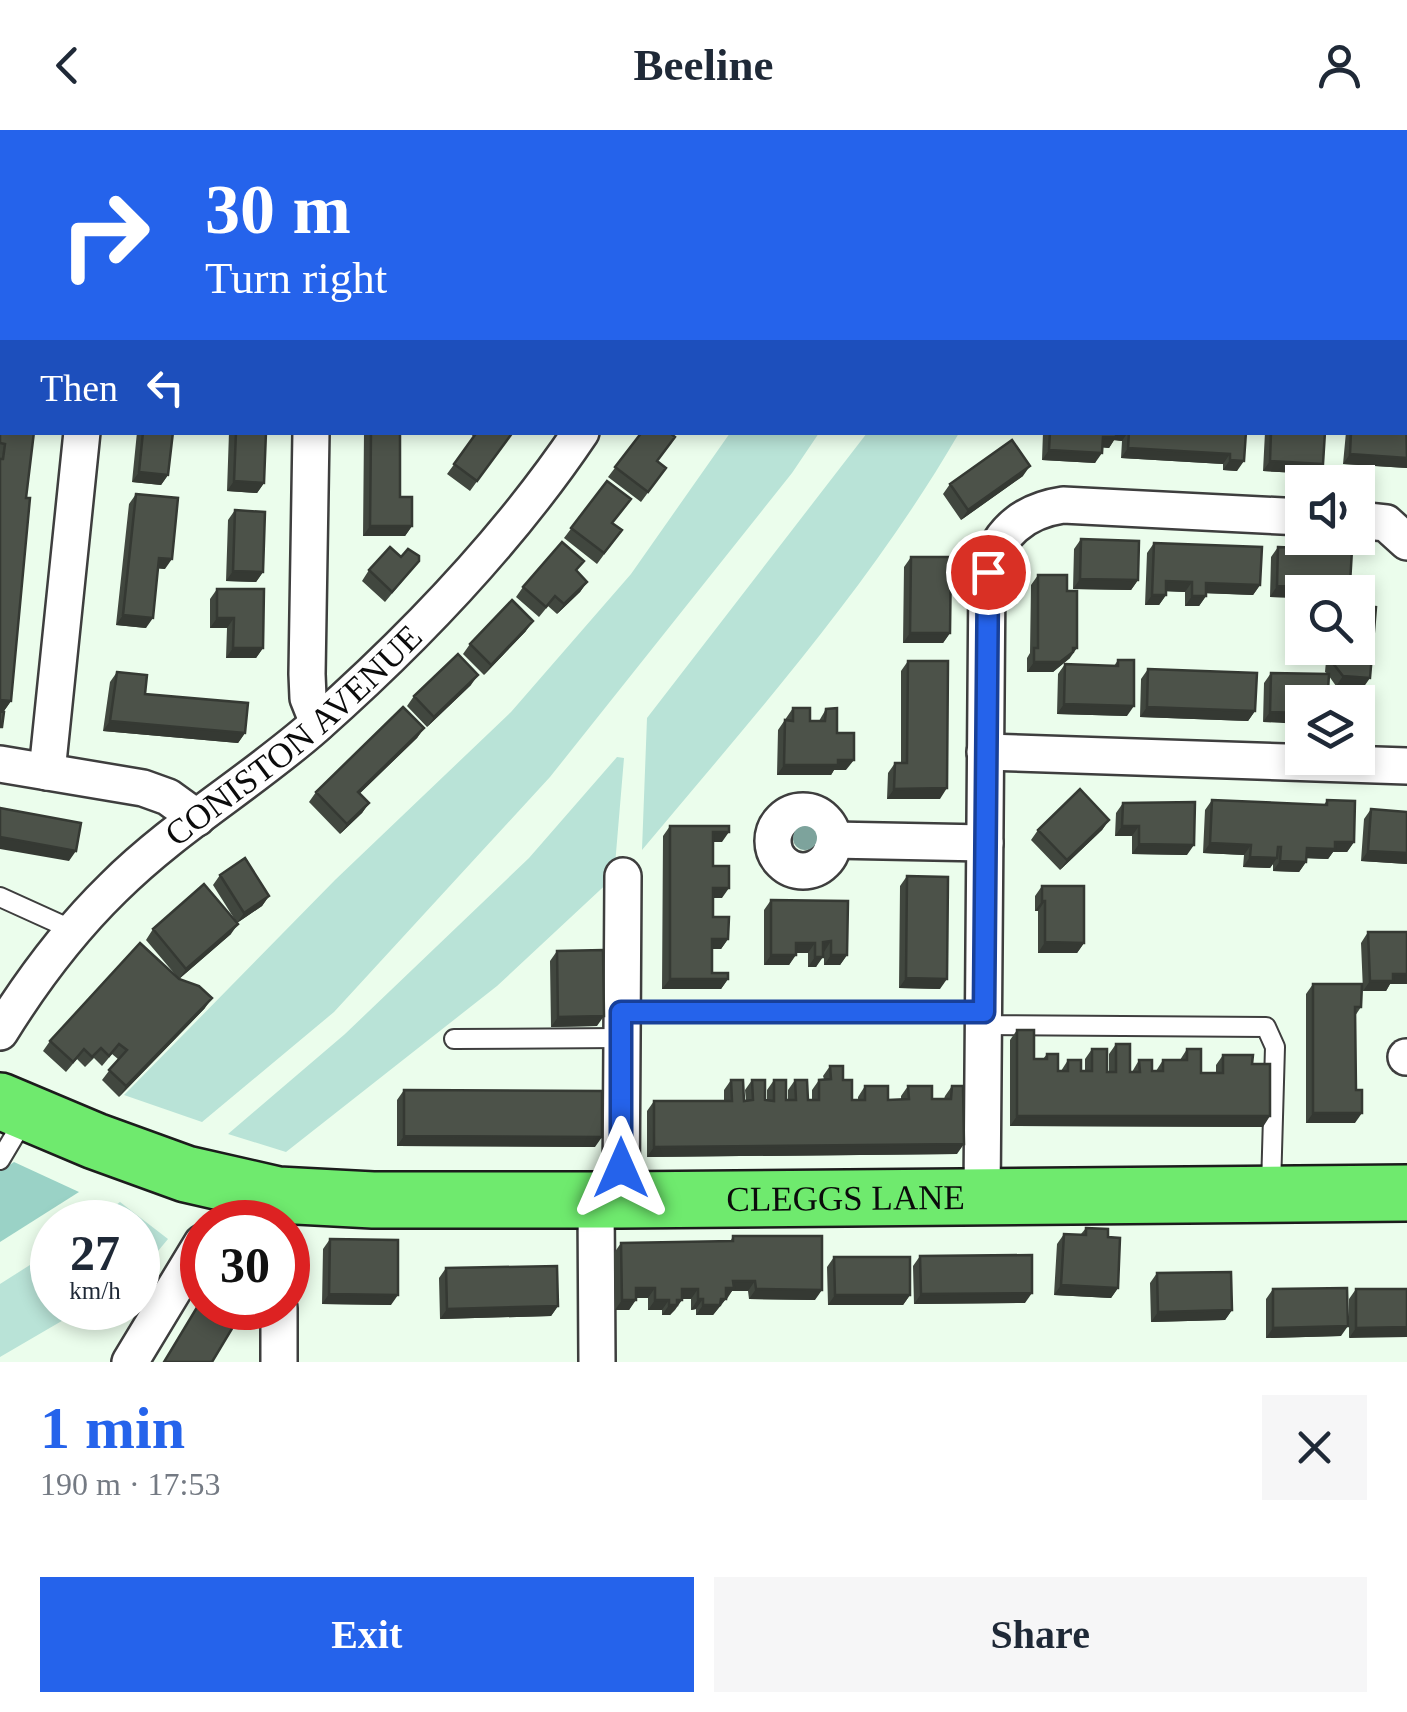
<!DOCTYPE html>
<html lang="en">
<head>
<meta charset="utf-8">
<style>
  :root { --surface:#fff; --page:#f6f6f7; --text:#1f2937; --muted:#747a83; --accent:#2563eb }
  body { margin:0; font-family:Georgia,serif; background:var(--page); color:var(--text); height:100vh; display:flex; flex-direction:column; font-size:38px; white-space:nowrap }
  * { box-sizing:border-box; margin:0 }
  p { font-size:32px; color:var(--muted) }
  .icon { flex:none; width:55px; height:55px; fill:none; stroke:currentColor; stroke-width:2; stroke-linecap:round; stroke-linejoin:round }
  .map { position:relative; height:1232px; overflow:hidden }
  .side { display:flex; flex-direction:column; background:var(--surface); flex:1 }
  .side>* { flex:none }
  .hud { position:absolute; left:0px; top:0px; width:1408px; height:305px; box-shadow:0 5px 15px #0003; background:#2563eb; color:#fff; overflow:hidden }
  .controls { position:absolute; left:1285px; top:335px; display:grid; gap:20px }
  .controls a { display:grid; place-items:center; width:90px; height:90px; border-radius:0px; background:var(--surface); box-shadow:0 5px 15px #0003; font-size:50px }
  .speed { position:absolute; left:30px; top:1070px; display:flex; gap:20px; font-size:50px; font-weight:700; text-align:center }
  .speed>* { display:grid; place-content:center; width:130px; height:130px; border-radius:50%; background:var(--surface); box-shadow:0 5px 15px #0003; line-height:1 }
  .speed small { font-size:25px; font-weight:400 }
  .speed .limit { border:15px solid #d22; background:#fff; color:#111 }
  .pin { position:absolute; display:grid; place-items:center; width:85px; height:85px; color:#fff; margin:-42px; border:5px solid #fff; border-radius:50%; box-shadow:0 2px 10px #0007 }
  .me { position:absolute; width:110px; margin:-55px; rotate:0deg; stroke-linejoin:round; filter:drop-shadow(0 0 8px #0008) }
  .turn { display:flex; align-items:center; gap:35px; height:210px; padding:0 40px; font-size:45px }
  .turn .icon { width:130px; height:130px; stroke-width:2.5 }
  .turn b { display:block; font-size:70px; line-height:85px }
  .then { display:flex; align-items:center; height:95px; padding:0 40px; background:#0003; gap:20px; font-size:38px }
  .round { display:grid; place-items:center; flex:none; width:105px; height:105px; border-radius:0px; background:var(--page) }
  .overview { display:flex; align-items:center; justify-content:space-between; height:170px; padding:0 40px }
  h1 { font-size:60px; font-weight:600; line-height:75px; color:var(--accent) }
  .button { display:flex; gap:20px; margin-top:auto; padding:20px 40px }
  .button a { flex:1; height:115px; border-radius:0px; background:var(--accent); color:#fff; font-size:40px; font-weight:600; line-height:115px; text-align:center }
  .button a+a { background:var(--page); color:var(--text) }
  header { display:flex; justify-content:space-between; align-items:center; height:130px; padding:0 40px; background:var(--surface); font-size:45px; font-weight:600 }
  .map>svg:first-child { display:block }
</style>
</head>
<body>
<header><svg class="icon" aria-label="back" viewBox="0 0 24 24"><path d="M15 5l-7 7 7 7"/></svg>Beeline<svg class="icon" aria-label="person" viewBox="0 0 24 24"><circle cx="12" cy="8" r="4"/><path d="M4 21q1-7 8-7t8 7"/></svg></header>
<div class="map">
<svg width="1407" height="1232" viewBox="0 0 1407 1232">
  <rect width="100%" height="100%" fill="#ebfdec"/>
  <path fill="#b9e3d7" d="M730 303H819L792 343 550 647 334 882 202 992 124 965 335 750 511 582 631 444Z
    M867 303H959C871 455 754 586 642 720L647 588Z
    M617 627 624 628 614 747 497 856 286 1022 228 1004 345 904 529 728Z
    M120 1072 168 1109 153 1127 138 1132V1092H93Z
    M52 1121V1178H84L0 1227V1154Z"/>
  <path fill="#9ad2c6" d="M14 1032 79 1062 0 1112V1041Z"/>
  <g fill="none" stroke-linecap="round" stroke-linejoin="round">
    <g stroke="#3e3e3e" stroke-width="22">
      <path id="service" d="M474 2V0
        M0 767 75 801
        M621 882 984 883
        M984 895 1266 897 1275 917 1271 1057
        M454 909 621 908
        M0 1030 25 988"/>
    </g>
    <g stroke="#3e3e3e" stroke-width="40">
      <g id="minor">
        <path d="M675 0 686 2"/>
        <path d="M114 2V0"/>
        <path d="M317 2V0"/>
        <path d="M755 2 756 0"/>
        <path d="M1282 2 1283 0"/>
        <path d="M311 302 307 544 308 568 318 593"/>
        <path d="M1358 390 1386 393 1407 412"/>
        <path d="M985 622 1407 636"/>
        <path d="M0 634 143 658 168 667 197 688"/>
        <path d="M47 642 82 302"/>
        <circle cx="803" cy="711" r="30"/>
        <path d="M832 710 985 713"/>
        <path id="s1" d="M0 902C31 852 71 799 113 758 174 697 250 653 315 596 411 511 509 409 581 302"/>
        <path d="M1406 927H1407"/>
        <path d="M982 1068 987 442C998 403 1023 381 1063 375L1302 387"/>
        <path d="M596 1070 597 1232"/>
        <path d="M621 1070 623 746"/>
        <path d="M279 1178V1232"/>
        <path d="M130 1232 202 1113"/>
      </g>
    </g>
    <g stroke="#1c1c1c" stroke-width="60">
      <g id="primary">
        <path id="s2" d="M0 971 95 1011 186 1044 278 1065 373 1070H621L1407 1063"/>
      </g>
    </g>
    <use href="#service" stroke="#fff" stroke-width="18"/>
    <use href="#minor" stroke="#fff" stroke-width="35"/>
    <use href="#primary" stroke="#6fea6e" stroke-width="55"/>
  </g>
  <circle fill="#7da39c" cx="805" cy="708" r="12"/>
  <path fill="#41473f" d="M2 178V215H0V181Z
    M2 221V302L26 368 11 571 4 581H0V225Z
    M1406 284 1407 338 1343 334 1346 302H1405Z
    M137 302H173L168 345 161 355 132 352Z
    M229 302H266L264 353 257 363 227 361Z
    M364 302H400V367L412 396 405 406H363Z
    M468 302H513L470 361 447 344 474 307Z
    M642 302 657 331 666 338 641 372 608 347Z
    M1043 302H1246L1237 341 1223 340V334L1121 328 1122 311 1114 310 1109 318 1102 317 1095 333 1042 330Z
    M1265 302H1325L1316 344 1263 341Z
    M1023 346 961 390 943 364 950 354Z
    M607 351 613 393 622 400 597 434 564 408Z
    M136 364 165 439 158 438 146 498 116 495 129 374Z
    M235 380 263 442 256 452 226 451 228 390Z
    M1081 409 1138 450 1131 460 1073 459 1074 419Z
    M1154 413 1260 455 1253 465 1206 463V466L1199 476H1185V462L1166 461V465L1159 475H1145L1147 423Z
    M1278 417 1302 462V468L1270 467 1271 427Z
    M401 427 419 431 385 472 362 451 369 440Z
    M911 427 950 503 943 513H903L904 437Z
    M577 441 587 452 580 462 557 484 548 476 539 487 516 467 523 457Z
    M1038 445 1070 528 1053 542H1027V528L1030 523 1031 455Z
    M217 459 263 518 256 528H226L227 498H210V469Z
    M526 501 484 545 463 524 470 514Z
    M1318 518H1358L1363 558 1336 556 1329 546 1263 592 1264 553 1271 543 1328 544 1325 542 1326 531 1317 530Z
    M1118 530 1127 586 1057 584 1058 544 1065 534 1114 536Z
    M908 531 940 669H887L888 643 895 633H901V541Z
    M1148 539 1255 581 1248 591 1140 587 1141 549Z
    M117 542 145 564 245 603 238 613 103 601 110 552Z
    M471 555 427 597 407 576 414 566Z
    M793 578 810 591H819L826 579 837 603 846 640H834L831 645H777L778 600Z
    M424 598 417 608 360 663 369 673 362 683 340 704 309 672 316 662Z
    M1212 670 1324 675 1327 670 1354 712 1347 722H1333L1328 729 1307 728 1306 732 1299 742 1273 741V734L1270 738 1243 737 1244 725 1203 723 1205 680Z
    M1123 673 1187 725 1132 724V706H1115L1116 683Z
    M1371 679 1407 682V734L1361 731 1364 689Z
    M1109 690 1102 700 1060 740 1031 710 1038 700Z
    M670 696 722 712H713V736L722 768H713V787L728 809 721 819H712V843L728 849 721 859H662L663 706Z
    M220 745 269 766 262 776 237 793 213 755Z
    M907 746 940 859 899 858 900 756Z
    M1042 756 1084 813 1077 823H1038V781H1035V766Z
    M771 770 848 771 847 825 840 835H824V822H823L816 837H808V823H796L789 835H764V780Z
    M153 799 231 804 179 849 146 810Z
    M1368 802H1407V854H1390L1386 861H1363L1361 813Z
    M557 821 597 896 551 897 550 831Z
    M1313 854 1361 877 1355 886V993H1306V864Z
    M205 878 119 967 102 950 118 929 112 924 102 936 94 928 85 937 77 929 66 942 43 921 50 911Z
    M1017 900 1034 929H1043L1047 924 1058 941H1061L1068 930 1081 941H1085V929L1092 919 1109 942V924L1116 914 1130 942H1132L1139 930 1152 941H1156L1163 930H1180L1187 919 1201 943H1216V935L1223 925 1252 934 1263 997 1010 996V910Z
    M830 936 843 950 852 970H858V967L865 956 888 970 901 969V966L908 956 932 969H944L945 966 952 956 957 1024 647 1027V981L654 971H724V960L731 950 744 971H746L745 960 752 950 765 970H767V960L774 950 786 970H788V960L795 950 808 970H812V960L819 950 824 949 823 946Z
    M404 960 595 1017 397 1016V970Z
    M1086 1098 1118 1158 1111 1168 1054 1165 1057 1114 1064 1104H1081Z
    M733 1106 815 1170 749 1169 748 1161H732L713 1185H696V1179L691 1180V1169H682L670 1185H662V1180H648V1168H636L629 1180H615L614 1123 621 1113 730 1112Z
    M330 1109 391 1175 322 1174 323 1119Z
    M920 1126 1025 1173 914 1174 913 1136Z
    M834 1127 910 1165 903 1175H828L827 1137Z
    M446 1138 558 1176 551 1186 440 1189 439 1148Z
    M1157 1143 1232 1180 1225 1190 1151 1192 1150 1153Z
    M1273 1159 1341 1206 1266 1208V1169Z
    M1356 1159H1407L1349 1208V1169Z"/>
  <path fill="#353933" d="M1119 302H1128L1122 311 1114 310Z
    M1103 307H1116L1109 318 1096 317Z
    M1128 318 1230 324 1223 334 1121 328Z
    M1049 320 1102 323 1095 333 1042 330Z
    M1350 324 1407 328V338L1343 334Z
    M1230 330 1244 331 1237 341 1223 340Z
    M1270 331 1323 334 1316 344 1263 341Z
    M1030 336 1023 346 961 390 968 380Z
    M139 342 168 345 161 355 132 352Z
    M234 351 264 353 257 363 227 361Z
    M370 396H412L405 406H363Z
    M159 428 172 429 165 439 152 438Z
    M233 441 263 442 256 452 226 451Z
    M1080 449 1138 450 1131 460 1073 459Z
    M1166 451 1192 452 1185 462 1159 461Z
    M587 452 580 462 557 484 564 474Z
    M1206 453 1260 455 1253 465 1199 463Z
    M1334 453 1350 454 1345 462H1302V468L1270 467 1277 456Z
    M1152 465H1166L1159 475H1145Z
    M1192 466H1206L1199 476H1185Z
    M123 485 153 488 146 498 116 495Z
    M217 488H234L227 498H210Z
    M533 491 526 501 484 545 491 535Z
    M910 503H950L943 513H903Z
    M233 518H263L256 528H226Z
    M1073 518H1077L1070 528 1053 542H1027L1034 532Z
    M1324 520 1333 521 1326 531 1317 530Z
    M478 545 471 555 427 597 434 587Z
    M1343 546 1370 548 1363 558 1336 556Z
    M0 570 11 571 4 581H0Z
    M1064 574 1134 576 1127 586 1057 584Z
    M1147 577 1255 581 1248 591 1140 587Z
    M1270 582 1302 583V594L1263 592Z
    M110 591 245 603 238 613 103 601Z
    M424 598 417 608 351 672 358 662Z
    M838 630H854L846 640H834L831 645H777L784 635Z
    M947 658 940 669H887L894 659Z
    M369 673 362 683 340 704 347 694Z
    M1109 690 1102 700 1060 740 1067 730Z
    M1122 696H1139L1132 706H1115Z
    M713 702H729L722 712H706Z
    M0 707 76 721 69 731 0 719Z
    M1335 712H1354L1347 722H1333L1328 729 1300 728 1307 718Z
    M1210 713 1251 715 1244 725 1203 723Z
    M1139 714 1194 715 1187 725 1132 724Z
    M1368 721 1407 723V734L1361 731Z
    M1250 727 1277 728 1270 738 1243 737Z
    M1280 731 1306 732 1299 742 1273 741Z
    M713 758H729L722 768H706Z
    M269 766 262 776 237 793 244 783Z
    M1042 771H1045L1038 781H1035Z
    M238 794 231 804 179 849 186 839Z
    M712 809H728L721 819H705Z
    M831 811 824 822H816L823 812Z
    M1045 812 1084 813 1077 823H1038Z
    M796 813H815L808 823H789Z
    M771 825H796L789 835H764Z
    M831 825H847L840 835H824Z
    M815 827H823L816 837H808Z
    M1393 844H1407V854H1390L1386 861H1363L1370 851Z
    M906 848 947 849 940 859 899 858Z
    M670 849H728L721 859H662Z
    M212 868 205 878 119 967 126 956Z
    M604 886 597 896 551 897 558 887Z
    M1313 983H1362L1355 993H1306Z
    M1017 986H1270L1263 997 1010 996Z
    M404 1006 602 1007 595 1017 397 1016Z
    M964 1014 957 1024 647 1027 654 1017Z
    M733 1151H755L748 1161H732L727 1169 719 1168Z
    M1061 1155 1118 1158 1111 1168 1054 1165Z
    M636 1158H655L648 1168H629Z
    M682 1159H698L691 1169H675Z
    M756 1159 822 1160 815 1170 749 1169Z
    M1032 1163 1025 1173 914 1174 921 1164Z
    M329 1164 398 1165 391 1175 322 1174Z
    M835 1165H910L903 1175H828Z
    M698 1169H703L696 1179 691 1180Z
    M721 1169H726L713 1185H696L703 1175Z
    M622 1170H636L629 1180H615Z
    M655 1170H669L662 1180H648Z
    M677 1170H682L675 1180 670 1185H662L669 1175Z
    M558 1176 551 1186 440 1189 447 1179Z
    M1232 1180 1225 1190 1151 1192 1158 1182Z
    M1348 1196 1341 1206 1266 1208 1273 1198Z
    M1407 1197V1207L1349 1208 1356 1198Z"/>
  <path fill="#4c5249" stroke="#353933" stroke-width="2.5" d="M22 0H39L64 2H22Z
    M171 0H201V2H171Z
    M372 0H401V2H372Z
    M820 0H861V2H820Z
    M1242 0V2L1197 1V0Z
    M1348 0H1400V2H1348Z
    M1405 44H1407V83H1405Z
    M1405 176H1407V217H1405Z
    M2 224V281H0V242Z
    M1406 284 1407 328 1350 324 1351 302H1405Z
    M0 298 2 299V302H34L26 368H30L11 571 0 570V329H3L5 314 0 313Z
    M143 302H173L168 345 139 342Z
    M236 302H266L264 353 234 351Z
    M371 302H400V367H412V396H370Z
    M477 302H513L477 351 454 334Z
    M642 302H669L675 307 657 331 666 338 648 362 615 337Z
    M1050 302H1116V307H1103L1102 323 1049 320Z
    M1129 302H1246L1244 331 1230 330V324L1128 318Z
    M1271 302H1325L1323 334 1270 331Z
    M1012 310 1030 336 968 380 950 354Z
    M607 351 631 369 612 393 622 400 604 423 571 398Z
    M136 364 178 368 172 429 159 428 153 488 123 485Z
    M235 380 265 382 263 442 233 441Z
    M1081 409 1139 411 1138 450 1080 449Z
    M562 412 584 431 576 440 587 452 564 474 555 466 546 477 523 457Z
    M1154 413 1262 417 1260 455 1206 453V466H1192V452L1166 451V465H1152Z
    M390 417 401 427 408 419 419 426V431L392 462 369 440Z
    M1278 417 1352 420 1350 454 1334 453V458L1277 456Z
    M911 427H951L950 503H910Z
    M1038 445H1067V461H1077V518H1073V522L1060 532H1034V518H1038Z
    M217 459H264L263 518H233L234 488H217Z
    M512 470 533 491 491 535 470 514Z
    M1358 475 1376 477 1370 548 1343 546 1332 532 1333 521 1324 520V518H1358Z
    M458 524 478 545 434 587 414 566Z
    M1118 530H1134V576L1064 574 1065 534 1118 536Z
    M908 531H948L947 658 894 659 895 633H907Z
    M1148 539 1257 543 1255 581 1147 577Z
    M117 542 147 545 145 564 248 573 245 603 110 591Z
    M1271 543 1329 544 1328 561 1342 562V572H1302V583L1270 582Z
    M403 577 424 598 358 662 369 673 347 694 316 662Z
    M793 578H810V591H825L826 579 837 578V603H854V630H838V635H784L785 590 793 591Z
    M0 581 4 582 2 597H0Z
    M1080 659 1109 690 1067 730 1038 700Z
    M1212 670 1327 675V670L1355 671 1354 712H1335V719L1307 718 1306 732 1280 731 1281 717H1278L1277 728 1250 727 1251 715 1210 713Z
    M1195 672 1194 715 1139 714V696H1122L1123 673Z
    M0 678 81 693 76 721 0 707Z
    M1371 679 1407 682V723L1368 721Z
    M670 696H729V702H713V736H729V758H713V787H729L728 809H712V843H728V849H670Z
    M245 728 269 766 244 783 220 745Z
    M907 746 948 747 947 849 906 848Z
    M204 754 238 794 186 839 153 799Z
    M1042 756H1084V813L1045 812V771H1042Z
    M771 770 848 771 847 825H831V811L823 812V827H815V813H796V825H771Z
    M1368 802H1407V844H1393V851H1370Z
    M140 813 179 849 199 856 212 868 126 956 109 940 127 920 119 914 109 926 101 918 92 927 84 919 73 932 50 911Z
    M603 820 604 886 558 887 557 821Z
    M1313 854H1362L1361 877H1355L1356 960H1362V983H1313Z
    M1017 900H1034V929H1047V924H1058V941H1068V930H1081V941H1092V919H1107V942H1116V914H1130V942H1140L1139 930H1152V941H1163V930H1187V919H1201V943H1223V925H1253L1252 934H1270V986H1017Z
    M830 936H843V950H852V970H865V956H888V970L909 969 908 956H932V969H951L952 956H963L964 1014 654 1017V971H732L731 950H743L744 971 753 970 752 950H765V970L774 971V950H786V970H796L795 950H807L808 970H819V950L831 949Z
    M404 960 602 961V1007L404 1006Z
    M1086 1098 1108 1099V1107L1120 1108 1118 1158 1061 1155 1064 1104 1086 1105Z
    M733 1106H822V1160L756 1159 755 1151H733L734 1158H726V1169H721L720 1175H703V1169H698V1159H682V1170H677V1175H669V1170H655V1158H636V1170H622L621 1113 733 1111Z
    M330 1109 398 1110V1165L329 1164Z
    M1032 1125V1163L921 1164 920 1126Z
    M834 1127H910V1165H835Z
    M557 1136 558 1176 447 1179 446 1138Z
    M1231 1142 1232 1180 1158 1182 1157 1143Z
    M1347 1158 1348 1196 1273 1198V1159Z
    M1356 1159H1407V1197L1356 1198Z
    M202 1169V1178H225L239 1187 212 1232H164Z
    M225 1178H245L239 1187Z"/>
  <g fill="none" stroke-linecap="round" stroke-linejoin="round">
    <g stroke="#184099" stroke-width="25">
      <path id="route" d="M621 1038V882H984L988 442"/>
    </g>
    <use href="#route" stroke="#2563eb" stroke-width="18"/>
  </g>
  <g text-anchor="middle" stroke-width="10" stroke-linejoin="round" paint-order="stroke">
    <g font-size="35" fill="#0b0b0b" stroke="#fff">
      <text dy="12" stroke="none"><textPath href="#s1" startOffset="420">CONISTON AVENUE</textPath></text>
      <text dy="12" stroke="none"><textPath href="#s2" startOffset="862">CLEGGS LANE</textPath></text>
    </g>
  </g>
</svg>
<div class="controls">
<a><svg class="icon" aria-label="sound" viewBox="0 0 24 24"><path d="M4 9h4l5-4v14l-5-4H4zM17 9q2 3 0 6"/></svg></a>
<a><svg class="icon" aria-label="search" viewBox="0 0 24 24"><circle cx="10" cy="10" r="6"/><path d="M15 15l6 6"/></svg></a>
<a><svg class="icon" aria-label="layers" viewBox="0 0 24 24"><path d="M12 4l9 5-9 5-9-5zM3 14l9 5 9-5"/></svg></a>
</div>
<div class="speed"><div>27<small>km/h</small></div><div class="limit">30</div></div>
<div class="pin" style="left:988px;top:442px;background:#d93025"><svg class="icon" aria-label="arrive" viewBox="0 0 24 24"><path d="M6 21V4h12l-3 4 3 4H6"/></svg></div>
<svg class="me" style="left:621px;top:1038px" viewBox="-20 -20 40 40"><path d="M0-17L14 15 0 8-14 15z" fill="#2563eb" stroke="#fff" stroke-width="4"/></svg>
<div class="hud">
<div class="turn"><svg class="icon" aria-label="right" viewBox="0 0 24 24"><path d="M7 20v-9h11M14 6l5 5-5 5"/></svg><div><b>30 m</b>Turn right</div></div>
<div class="then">Then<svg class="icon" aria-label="left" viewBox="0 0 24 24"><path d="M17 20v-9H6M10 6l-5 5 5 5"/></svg></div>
</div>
</div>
<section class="side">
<div class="overview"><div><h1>1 min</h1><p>190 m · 17:53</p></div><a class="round"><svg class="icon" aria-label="close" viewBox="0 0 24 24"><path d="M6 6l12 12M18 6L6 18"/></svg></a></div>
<div class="button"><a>Exit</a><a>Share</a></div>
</section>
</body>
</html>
